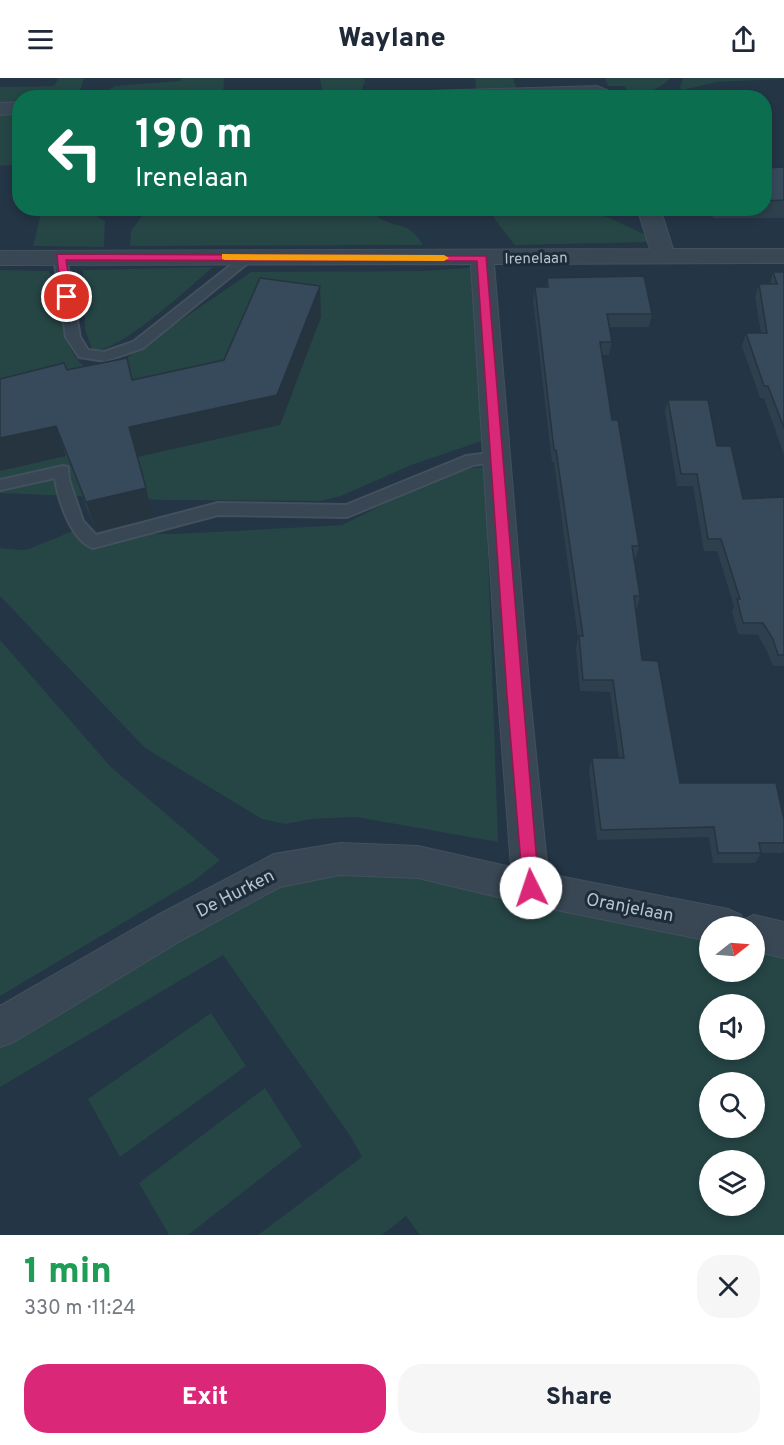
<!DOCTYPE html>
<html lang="en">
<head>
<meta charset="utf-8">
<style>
  :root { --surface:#fff; --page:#f6f6f7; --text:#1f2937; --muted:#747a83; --accent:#db2777 }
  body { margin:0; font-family:Overpass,sans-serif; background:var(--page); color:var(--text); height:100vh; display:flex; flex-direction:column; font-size:22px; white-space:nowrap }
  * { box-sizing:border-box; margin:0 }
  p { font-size:20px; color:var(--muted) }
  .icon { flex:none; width:33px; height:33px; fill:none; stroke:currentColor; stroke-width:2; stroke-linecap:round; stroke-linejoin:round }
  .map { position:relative; height:1157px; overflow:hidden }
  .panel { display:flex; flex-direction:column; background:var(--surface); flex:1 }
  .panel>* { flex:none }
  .top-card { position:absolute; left:12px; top:12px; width:760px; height:126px; border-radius:24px; box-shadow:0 3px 9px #0003; background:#0b6e4f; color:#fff; overflow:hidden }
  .needle { width:39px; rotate:73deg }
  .buttons { position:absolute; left:699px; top:838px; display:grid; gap:12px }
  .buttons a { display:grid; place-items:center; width:66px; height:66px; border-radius:50%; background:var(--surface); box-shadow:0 3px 9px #0003; font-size:30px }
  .pin { position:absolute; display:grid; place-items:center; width:51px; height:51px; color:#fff; margin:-26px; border:3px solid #fff; border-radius:50%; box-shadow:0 2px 6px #0007 }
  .me { position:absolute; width:66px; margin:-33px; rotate:356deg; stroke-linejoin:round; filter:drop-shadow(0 0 4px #0008) }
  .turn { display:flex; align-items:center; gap:21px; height:126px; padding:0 24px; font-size:27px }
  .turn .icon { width:78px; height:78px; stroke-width:2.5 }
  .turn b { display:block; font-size:42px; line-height:51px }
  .round { display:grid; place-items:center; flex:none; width:63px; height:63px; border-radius:24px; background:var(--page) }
  .head { display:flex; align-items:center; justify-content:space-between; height:102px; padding:0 24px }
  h1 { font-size:36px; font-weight:800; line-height:45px; color:#1e9e55 }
  .cta { display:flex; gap:12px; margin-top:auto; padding:12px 24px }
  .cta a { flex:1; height:69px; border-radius:24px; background:var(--accent); color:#fff; font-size:24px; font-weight:800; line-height:69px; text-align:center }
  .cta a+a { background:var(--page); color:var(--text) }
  header { display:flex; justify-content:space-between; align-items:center; height:78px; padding:0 24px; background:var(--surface); font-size:27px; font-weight:800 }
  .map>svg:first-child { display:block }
</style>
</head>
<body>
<header><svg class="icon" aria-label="menu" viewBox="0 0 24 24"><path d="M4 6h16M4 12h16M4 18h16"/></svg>Waylane<svg class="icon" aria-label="share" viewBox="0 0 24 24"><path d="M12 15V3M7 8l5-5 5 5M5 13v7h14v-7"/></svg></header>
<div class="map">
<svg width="784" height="1157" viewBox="0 0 784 1157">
  <rect width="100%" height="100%" fill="#243545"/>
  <path fill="#264545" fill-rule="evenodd" d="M58 0H84L78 19 20 20 19 27H0V9L52 8 55 7Z
    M182 0H224L223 19H105L107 13 115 8 179 3Z
    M320 0H363L365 3 360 16 323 17Z
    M475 0H513L516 10 476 11Z
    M605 0H670C659 13 645 15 629 17L625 8H608Z
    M683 0H782V1L717 4 683 12 680 10Z
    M19 37V86L0 88V38Z
    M543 130 589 133 610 140 652 160 651 164 515 167 496 143 489 131Z
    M42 131H87L89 134 105 143 104 169 33 168Z
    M147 131H375L379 140C399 151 410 144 423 167L130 168 131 153Z
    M213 189C195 204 112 282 92 271L85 252 83 192Z
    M479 189 482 363 411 387 341 418 320 423 165 422 0 415V192L49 193C67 225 55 264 85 289L122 283 251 194 422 193Z
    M485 389 498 764 356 739 312 741 285 746 262 741 145 670 0 518V470L21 472 29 471 85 448 93 456H175L342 447 436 400 467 390Z
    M0 562 110 688 220 782 195 802 0 918Z
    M382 790 709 858 710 894H754L755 868 784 875V1157H420L406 1138 382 1157H258L362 1079 351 1059 223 877 0 1009V968L267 808ZM710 927H754V972H710ZM710 1005H754V1050H710ZM710 1083H754V1128H710Z
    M211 935 246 988 120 1079 88 1021Z
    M265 1010 302 1068 188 1157H169L139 1105Z"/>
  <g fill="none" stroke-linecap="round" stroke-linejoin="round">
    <g stroke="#43505d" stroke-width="4">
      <path id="lane" d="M60 175 66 179 80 259 88 272 104 274 133 264 245 176H253L255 179 143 270 105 283 79 279 66 259 54 179Z
        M498 374 505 379 503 383 473 387 347 439 218 437 93 470C71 463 58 421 55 400L0 412V402L63 388 68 389 69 402 83 443 96 457 218 425 346 427 466 378Z"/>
    </g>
    <g stroke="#43505d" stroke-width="2">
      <path id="street" d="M597 8 616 16 619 20H386L389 16 396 14Z
        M20 24V36L0 37V25Z
        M637 130H660L673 171H784V185L494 186 530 617 548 796 728 831 741 837 743 842 754 837 784 844V880L754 873V849H710V863L531 827 418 800 340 797 280 809 182 862 14 964 0 969V928L156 838 274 776 340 765 418 768 511 789 498 617 471 186 0 187V173L650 171Z"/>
    </g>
    <use href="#lane" fill="#394754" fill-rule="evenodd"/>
    <use href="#street" fill="#394754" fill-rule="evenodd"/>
  </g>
  <path fill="#2e404e" d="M784 89V140H713L710 130H765V90Z
    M438 130H473V132H438Z
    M773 194H784V377L764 320H760L742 268 746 255H761L755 219 759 206H770Z
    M547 200 652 236 649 249H609L612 264 609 277H602L612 342 639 468 636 480H634L640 518 637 530H635L642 582 680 705 784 742V773L782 775H761L755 785H713L709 759 597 762 589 691 592 680H619L610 614 580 613 576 570 578 560 554 384H552L533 222 535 209H546Z
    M320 208 321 239 280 347 137 379 153 440 96 453 66 378 0 393 67 292 132 302 224 282Z
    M668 322 717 368 743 421 784 419V588H773L767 573 758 557 738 556 732 533 734 528 717 473H704L693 408H677L665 334Z"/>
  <path fill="#263440" d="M320 208 321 239 280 347 137 379 129 349 277 317Z
    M56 348 66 378 0 393V360Z
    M146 410 153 440 96 453 86 424Z"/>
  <path fill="#364a5b" stroke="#263440" stroke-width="1.5" d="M784 89V122L765 123V90Z
    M773 194H784V350L768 308H764L746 255H767L759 206H777Z
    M644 198 652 236H607L612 264H600L612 342H618L639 468H632L640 518H634L642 582 658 583 680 705H776L784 742V765H759L761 775H718L714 749 601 752 592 680H624L613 602H583L579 558H583L556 372H554L535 209H548L547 200Z
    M260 200 320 208 277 317 129 349 146 410 86 424 56 348 0 360V301L64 285 67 292 127 280 132 302 224 282Z
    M668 322H708L717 368H731L743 421 784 419V577H778L773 561 763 545H743L737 521H740L721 461H708L697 396H681Z"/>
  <path fill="#db2777" stroke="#8e194d" stroke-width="1.5" d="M57 176 486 178 539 810 537 815 531 817 526 815 523 810 507 617 477 183 66 182 72 219 67 222 61 219Z"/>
  <path fill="#f59e0b" d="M222 176 444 177 449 180 444 183 225 182 222 181Z"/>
  <g text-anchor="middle" stroke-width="6" stroke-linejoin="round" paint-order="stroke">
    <g font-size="15" fill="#b6c2cd" stroke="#1e2c39">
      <text transform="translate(536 180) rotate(-1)" y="5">Irenelaan</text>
    </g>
    <g font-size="18" fill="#b6c2cd" stroke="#1e2c39">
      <text transform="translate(235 815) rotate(-27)" y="6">De Hurken</text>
      <text transform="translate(630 829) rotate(11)" y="6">Oranjelaan</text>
    </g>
  </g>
</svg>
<div class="buttons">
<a><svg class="needle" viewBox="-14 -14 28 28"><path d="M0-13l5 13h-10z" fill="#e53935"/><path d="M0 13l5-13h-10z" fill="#747a83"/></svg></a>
<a><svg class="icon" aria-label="sound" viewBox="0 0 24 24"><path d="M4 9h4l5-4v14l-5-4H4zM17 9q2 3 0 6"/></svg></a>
<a><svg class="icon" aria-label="search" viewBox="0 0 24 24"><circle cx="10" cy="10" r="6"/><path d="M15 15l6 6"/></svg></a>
<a><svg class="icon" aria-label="layers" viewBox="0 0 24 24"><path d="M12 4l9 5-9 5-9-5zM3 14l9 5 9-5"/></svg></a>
</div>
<div class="pin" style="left:67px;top:219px;background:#d93025"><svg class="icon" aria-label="arrive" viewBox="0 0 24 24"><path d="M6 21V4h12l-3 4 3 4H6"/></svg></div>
<svg class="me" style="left:531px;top:810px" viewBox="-20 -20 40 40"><circle r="19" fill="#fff"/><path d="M0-13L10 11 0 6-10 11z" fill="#db2777"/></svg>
<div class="top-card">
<div class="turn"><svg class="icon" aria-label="left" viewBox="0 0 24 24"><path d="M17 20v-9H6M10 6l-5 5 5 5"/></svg><div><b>190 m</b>Irenelaan</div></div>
</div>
</div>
<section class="panel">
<div class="head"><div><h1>1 min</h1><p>330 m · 11:24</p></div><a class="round"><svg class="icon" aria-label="close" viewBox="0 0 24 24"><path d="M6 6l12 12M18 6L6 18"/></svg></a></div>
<div class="cta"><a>Exit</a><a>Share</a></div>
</section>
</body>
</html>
